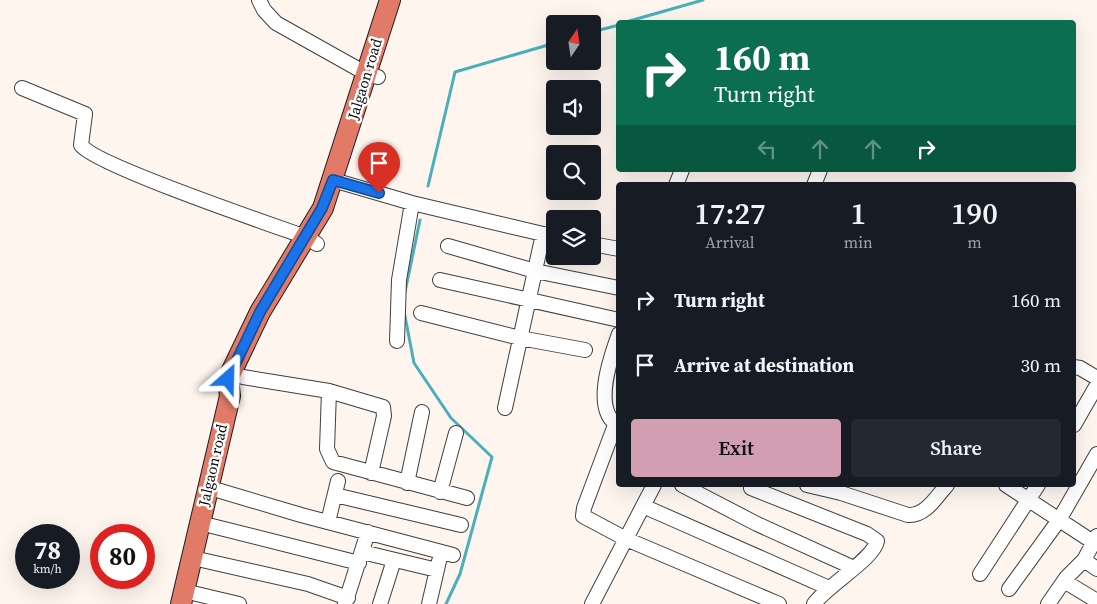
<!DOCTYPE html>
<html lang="en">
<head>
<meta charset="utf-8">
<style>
  :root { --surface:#171b24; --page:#242831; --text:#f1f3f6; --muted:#9ea1a6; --accent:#d19eb2 }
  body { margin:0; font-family:"Source Serif 4",serif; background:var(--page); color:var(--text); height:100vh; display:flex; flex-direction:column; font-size:19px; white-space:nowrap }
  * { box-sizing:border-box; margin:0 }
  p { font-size:16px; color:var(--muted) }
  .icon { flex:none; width:28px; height:28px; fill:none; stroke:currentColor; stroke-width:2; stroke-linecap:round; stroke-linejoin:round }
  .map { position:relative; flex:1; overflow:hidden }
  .details { position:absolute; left:616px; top:182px; width:460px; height:305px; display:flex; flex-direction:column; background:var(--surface); border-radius:5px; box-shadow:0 5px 20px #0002 }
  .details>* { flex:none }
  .guide { position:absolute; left:616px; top:20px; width:460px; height:152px; border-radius:5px; box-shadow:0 5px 20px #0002; background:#0b6e4f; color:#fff; overflow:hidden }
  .needle { width:32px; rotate:13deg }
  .controls { position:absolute; left:546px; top:15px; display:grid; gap:10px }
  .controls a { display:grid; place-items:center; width:55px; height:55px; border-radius:5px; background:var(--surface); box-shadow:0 5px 20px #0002; font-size:25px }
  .speed { position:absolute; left:15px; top:524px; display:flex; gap:10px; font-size:25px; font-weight:700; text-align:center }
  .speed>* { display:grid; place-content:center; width:65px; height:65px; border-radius:50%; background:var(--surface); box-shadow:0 5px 20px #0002; line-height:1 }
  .speed small { font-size:12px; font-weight:400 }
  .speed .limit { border:8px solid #d22; background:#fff; color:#111 }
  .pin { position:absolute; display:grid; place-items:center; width:42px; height:42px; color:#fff; margin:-51px -21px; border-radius:50% 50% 50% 0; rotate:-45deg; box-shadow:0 0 5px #0007 }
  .pin .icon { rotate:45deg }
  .me { position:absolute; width:55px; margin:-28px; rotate:25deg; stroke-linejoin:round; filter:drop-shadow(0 0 4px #0008) }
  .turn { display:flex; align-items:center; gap:18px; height:105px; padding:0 15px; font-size:22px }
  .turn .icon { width:65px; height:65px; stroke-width:2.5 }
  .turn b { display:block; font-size:35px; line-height:42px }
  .lanes { display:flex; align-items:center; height:48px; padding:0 15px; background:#0003; justify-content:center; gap:25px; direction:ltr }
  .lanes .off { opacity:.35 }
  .eta { display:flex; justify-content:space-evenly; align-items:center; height:85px; text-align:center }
  .eta b { font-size:30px; font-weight:600; line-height:35px }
  .action { display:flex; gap:10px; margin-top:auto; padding:10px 15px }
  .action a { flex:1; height:58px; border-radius:5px; background:var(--accent); color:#111; font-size:20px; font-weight:600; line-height:58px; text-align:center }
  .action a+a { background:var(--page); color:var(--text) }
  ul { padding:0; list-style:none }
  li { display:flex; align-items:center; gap:15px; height:65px; padding:0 15px }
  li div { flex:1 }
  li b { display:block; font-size:19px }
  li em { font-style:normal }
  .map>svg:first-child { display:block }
</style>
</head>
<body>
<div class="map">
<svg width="1097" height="604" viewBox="0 0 1097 604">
  <rect width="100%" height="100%" fill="#fdf5ee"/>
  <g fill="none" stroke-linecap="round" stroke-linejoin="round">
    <path stroke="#4aafbb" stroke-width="3" d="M626 22 703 0
      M592 32 619 25
      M428 186 455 72 555 43
      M405 292 420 220
      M404 311 414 363 451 418 492 457 460 574 446 604"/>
    <g stroke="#3f3f3f" stroke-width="16">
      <path id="minor" d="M259 0 264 10 276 23 367 74 378 77
        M22 88 85 114 81 145C93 164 272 225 306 237L317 244
        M333 180 412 203 543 234 505 408
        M676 185 682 170
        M814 185 820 170
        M543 234 555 236
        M592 244 619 249
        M448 246 535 271 619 288
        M440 280 619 320
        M421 313 520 338 585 350
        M619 334C611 356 591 411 619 426
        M397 341 399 280 412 203
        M1074 367 1080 368 1097 378
        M243 377 329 391 383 407 384 416 371 473
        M329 391 327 449 333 462 467 498
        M615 425 584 508 583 516 626 539 779 604
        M1074 425 1097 385
        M407 483 422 412
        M682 485 757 524 854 568
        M807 485 841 493 908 515C926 516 936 497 947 485
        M1006 485 1093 542
        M207 487 301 515 453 555
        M751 488 867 534 877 541C874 559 826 586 814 604
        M440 492 456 433
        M335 495 461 525
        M643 506 829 588
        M328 522 338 481
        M200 523 359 563
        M1097 536 1084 560 1097 569
        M362 552 437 570
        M193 558 308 584 348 598
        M980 574 1038 485
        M1064 581 1097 601
        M1009 589 1059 520 1097 454
        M184 591 239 604
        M345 604 368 532
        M380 604 394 560
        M429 604 439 561
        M592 604 654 485
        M1048 604 1066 578 1084 560"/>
    </g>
    <g stroke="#1d1d1d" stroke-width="22">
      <path id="highway" d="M181 604 230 396 228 379 260 312 323 208 390 0"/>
    </g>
    <use href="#minor" stroke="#fff" stroke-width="14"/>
    <use href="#highway" stroke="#e17b68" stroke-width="20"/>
  </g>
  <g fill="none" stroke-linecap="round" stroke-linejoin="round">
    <g stroke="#114b97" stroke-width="12">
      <path id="route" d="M228 379 260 312 322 208 333 180 379 193"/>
    </g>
    <use href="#route" stroke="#1a73e8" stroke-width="9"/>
  </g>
  <g text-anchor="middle" stroke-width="5" stroke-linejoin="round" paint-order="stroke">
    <g font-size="15" fill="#0c0c0c" stroke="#fff">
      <text transform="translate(365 79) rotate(-73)" y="5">Jalgaon road</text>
      <text transform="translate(213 465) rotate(-77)" y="5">Jalgaon road</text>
    </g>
  </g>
</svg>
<div class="controls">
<a><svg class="needle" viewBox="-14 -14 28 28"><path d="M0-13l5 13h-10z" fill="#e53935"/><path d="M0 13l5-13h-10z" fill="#9ea1a6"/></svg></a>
<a><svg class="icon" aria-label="sound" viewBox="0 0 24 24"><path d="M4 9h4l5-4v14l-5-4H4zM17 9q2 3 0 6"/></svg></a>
<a><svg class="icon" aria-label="search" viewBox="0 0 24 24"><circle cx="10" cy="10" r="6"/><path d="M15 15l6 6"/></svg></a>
<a><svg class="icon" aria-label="layers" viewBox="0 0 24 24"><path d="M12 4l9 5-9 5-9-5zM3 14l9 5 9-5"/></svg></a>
</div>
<div class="speed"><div>78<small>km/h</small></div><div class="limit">80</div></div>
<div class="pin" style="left:379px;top:193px;background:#d93025"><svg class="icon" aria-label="arrive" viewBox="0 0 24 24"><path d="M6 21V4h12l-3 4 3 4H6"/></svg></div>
<svg class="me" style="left:228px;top:379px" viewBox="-20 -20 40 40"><path d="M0-17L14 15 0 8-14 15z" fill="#1a73e8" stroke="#fff" stroke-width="4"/></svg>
<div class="guide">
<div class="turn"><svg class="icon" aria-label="right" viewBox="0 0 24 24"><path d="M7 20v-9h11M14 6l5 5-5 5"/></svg><div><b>160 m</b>Turn right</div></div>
<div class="lanes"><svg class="icon off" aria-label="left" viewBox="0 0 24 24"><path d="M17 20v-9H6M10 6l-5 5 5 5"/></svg><svg class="icon off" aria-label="ahead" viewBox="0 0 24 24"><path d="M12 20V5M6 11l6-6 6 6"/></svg><svg class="icon off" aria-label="ahead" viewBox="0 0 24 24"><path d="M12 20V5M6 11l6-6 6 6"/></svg><svg class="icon" aria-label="right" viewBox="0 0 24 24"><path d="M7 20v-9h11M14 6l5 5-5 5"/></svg></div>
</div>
<section class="details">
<div class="eta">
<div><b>17:27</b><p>Arrival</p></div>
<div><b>1</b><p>min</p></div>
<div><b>190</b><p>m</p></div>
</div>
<ul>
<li><svg class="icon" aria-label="right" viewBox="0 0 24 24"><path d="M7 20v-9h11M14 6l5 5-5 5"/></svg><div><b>Turn right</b></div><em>160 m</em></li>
<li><svg class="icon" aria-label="arrive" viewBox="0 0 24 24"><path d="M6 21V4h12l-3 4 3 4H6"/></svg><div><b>Arrive at destination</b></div><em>30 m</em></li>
</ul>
<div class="action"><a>Exit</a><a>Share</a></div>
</section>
</div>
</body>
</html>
